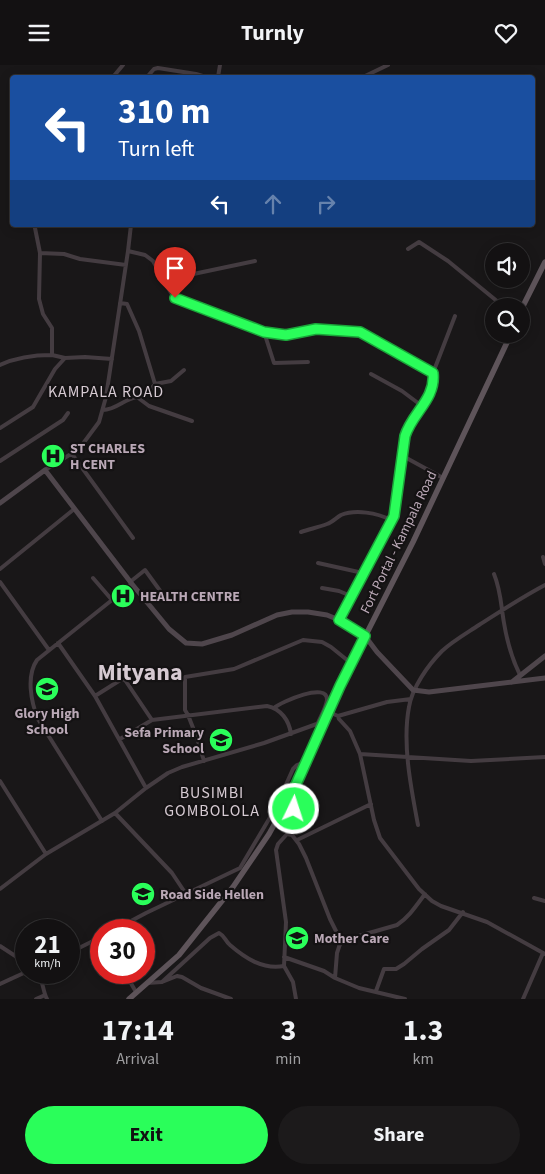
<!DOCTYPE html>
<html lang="en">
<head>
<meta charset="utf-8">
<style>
  :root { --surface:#131112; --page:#1c1a1b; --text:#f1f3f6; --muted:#9d9d9f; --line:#323132; --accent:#2afe5a }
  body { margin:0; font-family:"Source Sans 3",sans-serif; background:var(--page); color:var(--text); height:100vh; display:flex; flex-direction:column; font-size:19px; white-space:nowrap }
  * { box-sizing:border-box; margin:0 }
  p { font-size:16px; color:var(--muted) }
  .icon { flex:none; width:28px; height:28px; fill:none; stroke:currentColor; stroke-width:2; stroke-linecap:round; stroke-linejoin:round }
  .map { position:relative; height:934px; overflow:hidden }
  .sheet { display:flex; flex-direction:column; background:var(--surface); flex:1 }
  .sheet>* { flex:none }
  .top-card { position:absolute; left:10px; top:10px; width:525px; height:152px; border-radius:5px; box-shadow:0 2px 12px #0003,0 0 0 1px var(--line); background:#1a4fa0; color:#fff; overflow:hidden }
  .fabs { position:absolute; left:485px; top:178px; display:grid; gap:10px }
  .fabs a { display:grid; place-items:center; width:45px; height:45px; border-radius:50%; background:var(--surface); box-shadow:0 2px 12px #0003,0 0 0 1px var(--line); font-size:25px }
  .speed { position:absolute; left:15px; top:854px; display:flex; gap:10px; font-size:25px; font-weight:700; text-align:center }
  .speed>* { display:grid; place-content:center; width:65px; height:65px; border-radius:50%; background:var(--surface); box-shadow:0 2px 12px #0003,0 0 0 1px var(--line); line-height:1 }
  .speed small { font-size:12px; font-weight:400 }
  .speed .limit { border:8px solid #d22; background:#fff; color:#111 }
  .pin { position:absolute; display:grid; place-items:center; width:42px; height:42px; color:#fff; margin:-51px -21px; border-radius:50% 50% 50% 0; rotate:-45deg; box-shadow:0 0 5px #0007 }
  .pin .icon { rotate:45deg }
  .me { position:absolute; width:55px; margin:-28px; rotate:4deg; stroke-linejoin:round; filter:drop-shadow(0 0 4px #0008) }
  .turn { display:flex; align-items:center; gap:18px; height:105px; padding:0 25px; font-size:22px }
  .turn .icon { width:65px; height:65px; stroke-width:2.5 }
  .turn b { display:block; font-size:35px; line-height:42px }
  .lanes { display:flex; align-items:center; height:48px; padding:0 25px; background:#0003; justify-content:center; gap:25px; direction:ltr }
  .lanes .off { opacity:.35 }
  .eta { display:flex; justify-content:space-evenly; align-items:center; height:85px; text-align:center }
  .eta b { font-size:30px; font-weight:700; line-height:35px }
  .cta { display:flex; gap:10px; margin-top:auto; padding:10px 25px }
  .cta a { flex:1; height:58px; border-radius:30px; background:var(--accent); color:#111; font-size:20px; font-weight:700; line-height:58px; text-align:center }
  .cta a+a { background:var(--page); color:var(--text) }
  header { display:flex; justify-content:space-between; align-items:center; height:65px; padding:0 25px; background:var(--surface); font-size:22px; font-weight:700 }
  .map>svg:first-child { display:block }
</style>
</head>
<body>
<header><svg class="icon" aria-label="menu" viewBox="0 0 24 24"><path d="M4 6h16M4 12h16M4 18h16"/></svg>Turnly<svg class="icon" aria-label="heart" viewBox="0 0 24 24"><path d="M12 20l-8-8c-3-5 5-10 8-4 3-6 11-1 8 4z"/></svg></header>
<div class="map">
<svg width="545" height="934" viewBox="0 0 545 934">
  <rect width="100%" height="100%" fill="#191718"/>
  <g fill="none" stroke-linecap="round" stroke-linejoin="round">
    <path stroke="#443c41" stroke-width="4" d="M113 12 123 0
      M147 12 154 4 158 3 196 9 206 12
      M218 12 220 0
      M363 12 388 0
      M36 160 35 163 40 188 64 189 80 194 126 200
      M408 184 419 177 448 196 503 241
      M128 186 145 190 153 196 171 228 175 233 185 237 264 267 287 269 316 264 360 267 433 308C436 333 412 349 405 371L401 390 395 446 339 555
      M40 188 39 234 43 249 52 263V290L65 293
      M165 215 255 196
      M120 238 127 239 139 266 155 319
      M264 267 274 298 308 297
      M0 300C17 292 34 290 52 290
      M433 308 455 251
      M371 309 402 326 422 341
      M137 332 148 328 155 319 171 316 184 305
      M103 345C116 345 124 334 137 332L149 341 192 356
      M0 363 33 342 55 304 65 293 85 292 112 294
      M72 389 133 473
      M401 390 443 413
      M0 396 63 355 68 348
      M45 405 79 384 99 357 106 332 128 186 131 160
      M301 467C310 464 319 462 327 459 332 457 336 453 341 450 356 444 377 448 391 455
      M543 492 545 499
      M318 498 363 508
      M0 504 73 445
      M494 509C501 526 501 541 504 558 507 576 512 594 520 610
      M93 513 112 535
      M0 517 49 585
      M130 517 145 505 161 527
      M322 523 339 526 351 531
      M58 578 95 631 146 723
      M95 631 122 614 125 615 152 655
      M274 643C281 637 328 616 327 635 326 643 320 652 318 658
      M329 647 338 651 387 637 411 634
      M338 651 339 654 350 666 360 689 374 755 380 773 419 824 432 836 441 841 487 857 545 889
      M120 674 152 655 267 641C281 644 289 655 291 669
      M360 689 471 696 545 692
      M204 696 197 673 188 650 185 645V612L234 604 303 575 322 577 331 582 352 599
      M0 716 46 789
      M294 726V744L287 769 292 770 299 779 306 793 330 854 341 876
      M115 748 172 808 186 829
      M102 756 38 654C31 637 26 611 37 595L132 519
      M418 760C411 723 402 678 409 642 412 623 428 600 442 586 453 576 467 568 479 560 501 546 522 532 545 520
      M287 769 278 779 276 785 286 857 284 901 293 917 296 934
      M297 775 371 739
      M0 824 46 789 115 748 146 723 168 708 182 702 264 678 325 656
      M534 833 545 836
      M114 865 146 848 240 803 275 744 293 704 297 700 305 697
      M0 881 26 898
      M69 888 101 872
      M284 892 324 906 335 913 359 923 405 934
      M37 908C44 916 42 925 47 934
      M125 908 136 927
      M335 913 337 888 341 876 397 860C409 852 416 841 425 829
      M162 917 210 873 219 868C225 871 225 876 230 880 245 893 263 905 284 901
      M147 918 162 917 177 911 182 912 201 923 231 934
      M0 919 26 907
      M376 926 384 904H396L404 899 422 884 449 865 463 847
      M36 934 45 930
      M523 934 543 888"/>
    <path stroke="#4f464c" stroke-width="5" d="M0 438 45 405 132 519 169 564 186 578 202 579 232 570 277 550 292 547H308L327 550 339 555 365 571 377 587 413 625 429 627 545 613
      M512 617 545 591"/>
    <path stroke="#5e545a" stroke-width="5.5" d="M521 245 545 197
      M129 934 179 890 233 822 269 769 294 724 340 621 413 477 511 269"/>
  </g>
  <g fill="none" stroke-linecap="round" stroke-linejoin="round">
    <g stroke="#1ba53a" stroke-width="12">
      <path id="route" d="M175 233 264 267 286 270 316 264 360 267 433 308C436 334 412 348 405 371L394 451 339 555 365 571 340 621 294 724V744"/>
    </g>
    <use href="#route" stroke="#2afe5a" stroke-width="9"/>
  </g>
  <defs>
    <g id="hospital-disc" transform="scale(1.25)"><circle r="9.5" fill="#2afe5a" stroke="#141213"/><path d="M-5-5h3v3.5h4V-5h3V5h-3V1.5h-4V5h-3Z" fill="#111"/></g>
    <g id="school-disc" transform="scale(1.25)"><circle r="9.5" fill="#2afe5a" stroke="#141213"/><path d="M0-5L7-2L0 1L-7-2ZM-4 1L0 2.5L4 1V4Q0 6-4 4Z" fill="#111"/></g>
  </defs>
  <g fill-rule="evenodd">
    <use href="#hospital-disc" x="53" y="391"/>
    <use href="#hospital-disc" x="123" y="531"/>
    <use href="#school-disc" x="47" y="624"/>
    <use href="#school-disc" x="221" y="675"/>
    <use href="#school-disc" x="143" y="829"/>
    <use href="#school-disc" x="297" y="873"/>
  </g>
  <g text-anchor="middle" stroke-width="4.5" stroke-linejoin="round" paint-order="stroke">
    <g font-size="14" font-weight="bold" fill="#baa8b6" stroke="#141213" text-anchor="start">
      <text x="70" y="388">ST CHARLES<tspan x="70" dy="16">H CENT</tspan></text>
      <text x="140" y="536">HEALTH CENTRE</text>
      <text x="47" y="653" text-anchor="middle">Glory High<tspan x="47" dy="16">School</tspan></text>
      <text x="204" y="672" text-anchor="end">Sefa Primary<tspan x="204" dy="16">School</tspan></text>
      <text x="160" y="834">Road Side Hellen</text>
      <text x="314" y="878">Mother Care</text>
    </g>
    <g font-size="14" fill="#baa8b6" stroke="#141213">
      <text transform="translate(398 477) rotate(-64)" y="5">Fort Portal - Kampala Road</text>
    </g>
    <g font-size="16" letter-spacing="1" fill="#d6cad2" stroke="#141213">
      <text x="106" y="332">KAMPALA ROAD</text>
      <text x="212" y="733">BUSIMBI<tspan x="212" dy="18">GOMBOLOLA</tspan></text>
    </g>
    <g font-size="24" font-weight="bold" fill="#d6cad2" stroke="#141213">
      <text x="140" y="615">Mityana</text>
    </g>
  </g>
</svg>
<div class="fabs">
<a><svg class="icon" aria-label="sound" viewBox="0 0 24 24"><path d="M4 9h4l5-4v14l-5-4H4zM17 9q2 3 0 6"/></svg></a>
<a><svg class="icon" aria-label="search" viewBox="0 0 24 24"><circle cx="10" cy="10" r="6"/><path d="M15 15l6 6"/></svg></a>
</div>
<div class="speed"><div>21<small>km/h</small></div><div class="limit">30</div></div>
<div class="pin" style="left:175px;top:233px;background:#d93025"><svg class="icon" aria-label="arrive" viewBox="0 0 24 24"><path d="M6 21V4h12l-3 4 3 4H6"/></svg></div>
<svg class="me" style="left:294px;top:744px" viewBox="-20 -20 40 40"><circle r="17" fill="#2afe5a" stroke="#fff" stroke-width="3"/><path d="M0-11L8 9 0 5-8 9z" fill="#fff"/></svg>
<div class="top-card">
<div class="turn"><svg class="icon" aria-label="left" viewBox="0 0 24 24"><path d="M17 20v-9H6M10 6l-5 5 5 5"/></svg><div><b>310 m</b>Turn left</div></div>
<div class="lanes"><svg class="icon" aria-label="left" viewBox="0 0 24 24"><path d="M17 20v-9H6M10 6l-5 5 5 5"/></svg><svg class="icon off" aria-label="ahead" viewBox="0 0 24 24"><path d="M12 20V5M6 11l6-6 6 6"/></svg><svg class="icon off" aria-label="right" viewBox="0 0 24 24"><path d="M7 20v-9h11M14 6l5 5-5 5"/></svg></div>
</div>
</div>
<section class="sheet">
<div class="eta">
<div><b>17:14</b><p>Arrival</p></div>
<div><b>3</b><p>min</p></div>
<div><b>1.3</b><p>km</p></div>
</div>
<div class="cta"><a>Exit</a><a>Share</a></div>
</section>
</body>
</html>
